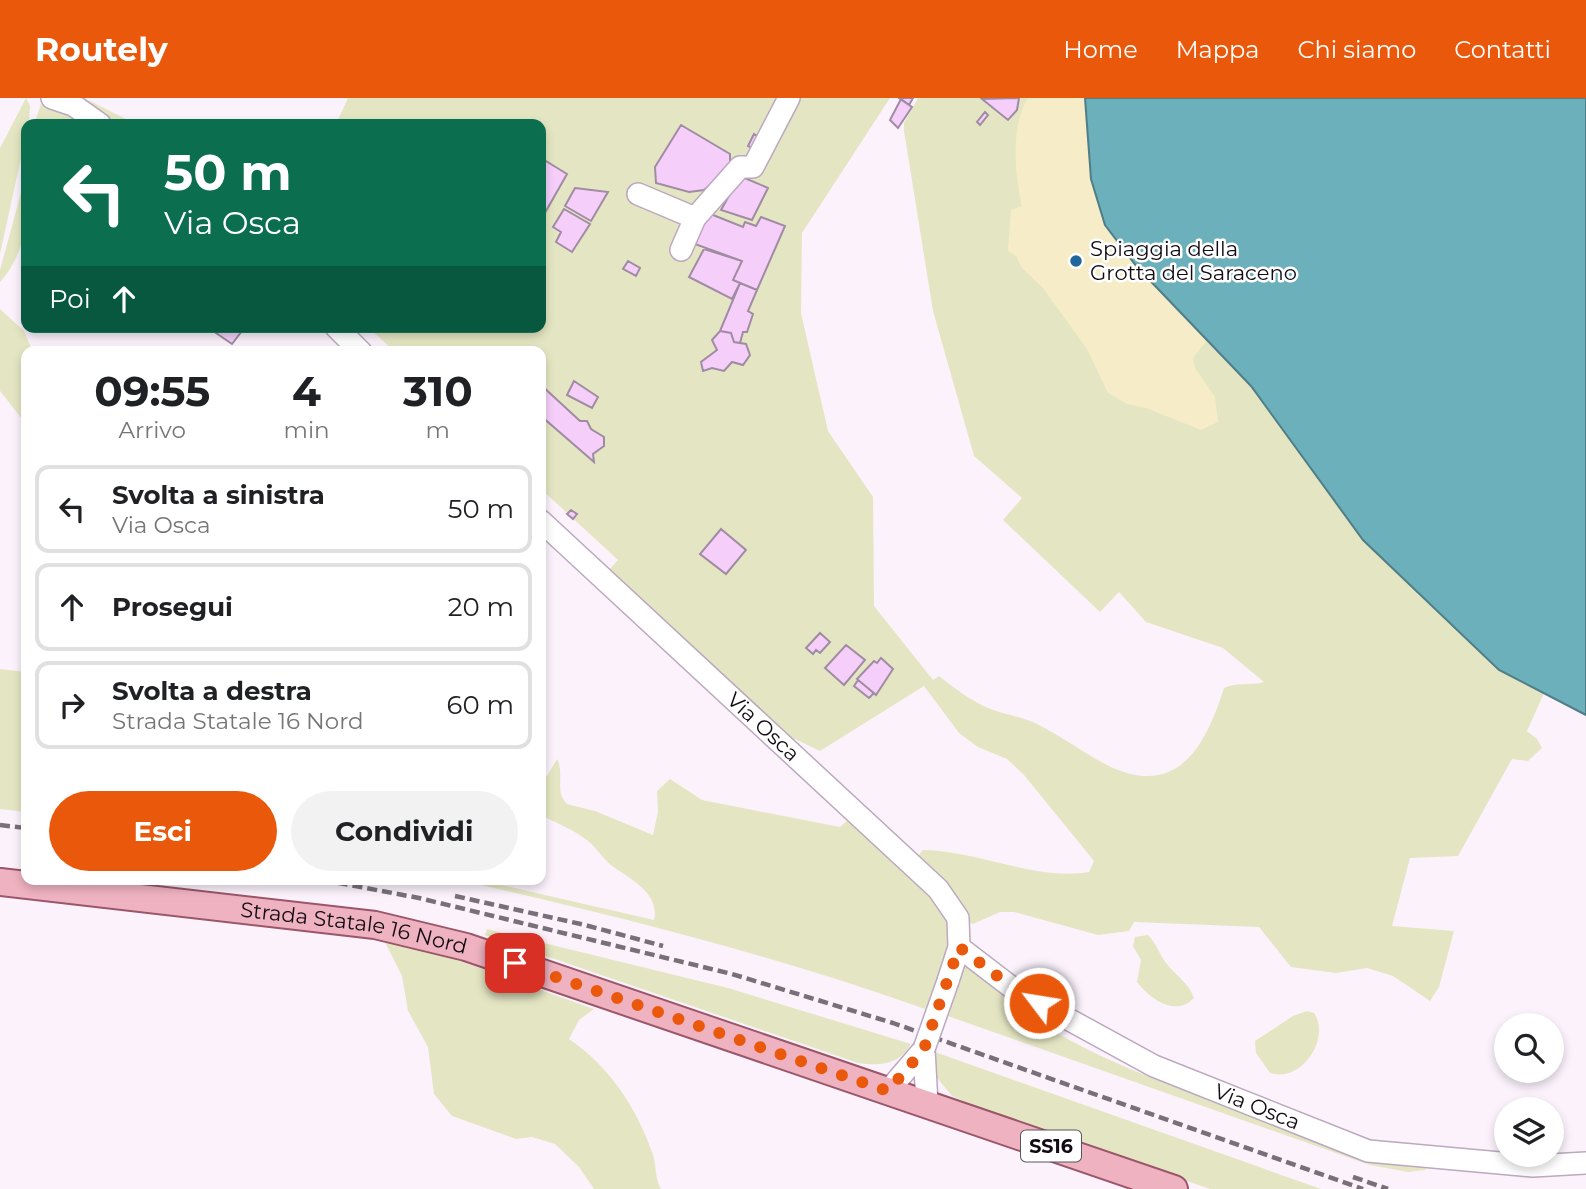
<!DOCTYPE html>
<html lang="it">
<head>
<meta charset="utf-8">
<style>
  :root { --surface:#fff; --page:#f2f2f2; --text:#202124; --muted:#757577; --line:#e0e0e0; --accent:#ea580c }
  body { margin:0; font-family:Montserrat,sans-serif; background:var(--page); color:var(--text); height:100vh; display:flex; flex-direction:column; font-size:26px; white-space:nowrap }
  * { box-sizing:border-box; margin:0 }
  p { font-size:23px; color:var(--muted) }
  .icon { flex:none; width:38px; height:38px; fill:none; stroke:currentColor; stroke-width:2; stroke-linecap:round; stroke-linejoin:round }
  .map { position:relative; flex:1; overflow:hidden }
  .drawer { position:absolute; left:21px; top:248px; width:525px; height:539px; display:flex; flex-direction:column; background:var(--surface); border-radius:14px; box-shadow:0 4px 10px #0003 }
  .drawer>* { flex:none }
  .guide { position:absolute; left:21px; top:21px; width:525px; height:214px; border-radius:14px; box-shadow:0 4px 10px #0003; background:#0b6e4f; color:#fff; overflow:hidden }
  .fabs { position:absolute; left:1494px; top:915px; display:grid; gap:14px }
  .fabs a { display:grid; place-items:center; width:70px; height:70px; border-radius:50%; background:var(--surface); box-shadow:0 4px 10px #0003; font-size:35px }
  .pin { position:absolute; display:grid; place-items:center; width:60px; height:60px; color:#fff; margin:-30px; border-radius:14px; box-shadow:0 4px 10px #0006 }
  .me { position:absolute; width:77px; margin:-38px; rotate:301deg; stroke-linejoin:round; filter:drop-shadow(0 0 5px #0008) }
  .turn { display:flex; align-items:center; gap:24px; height:147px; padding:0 28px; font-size:32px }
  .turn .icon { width:91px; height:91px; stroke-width:2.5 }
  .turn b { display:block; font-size:49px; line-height:60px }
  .then { display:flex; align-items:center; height:66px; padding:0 28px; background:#0003; gap:14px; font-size:26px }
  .eta { display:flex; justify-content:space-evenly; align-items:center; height:119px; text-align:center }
  .eta b { font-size:42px; font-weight:700; line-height:49px }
  .cta { display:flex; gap:14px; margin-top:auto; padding:14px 28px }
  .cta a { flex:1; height:80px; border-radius:42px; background:var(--accent); color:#fff; font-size:28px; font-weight:700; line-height:80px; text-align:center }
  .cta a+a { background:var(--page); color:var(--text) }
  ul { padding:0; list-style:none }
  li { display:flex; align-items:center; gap:21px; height:88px; margin:0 14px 10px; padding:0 14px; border:4px solid var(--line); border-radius:14px }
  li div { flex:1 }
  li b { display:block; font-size:26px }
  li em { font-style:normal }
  header { display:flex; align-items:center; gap:42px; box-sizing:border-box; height:98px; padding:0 35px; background:var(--accent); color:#fff }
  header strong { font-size:33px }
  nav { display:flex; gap:38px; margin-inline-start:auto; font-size:24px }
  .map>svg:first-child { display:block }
</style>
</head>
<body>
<header>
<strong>Routely</strong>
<nav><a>Home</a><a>Mappa</a><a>Chi siamo</a><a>Contatti</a></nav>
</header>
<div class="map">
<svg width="1586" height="1091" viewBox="0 0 1586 1091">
  <rect width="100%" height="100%" fill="#fbf2fc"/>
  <path fill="#e4e6c3" d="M26 0 30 8 29 24 0 156V50Z
    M71 0H84L136 26H114Z
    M348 0H890L802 135 801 215 828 333 873 399 874 508 933 582 939 578C953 589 971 603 988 610 1005 617 1024 619 1039 627 1063 639 1085 656 1109 668 1178 701 1206 647 1224 590 1236 584 1251 588 1264 584L1223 550 1146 524 1119 494 1100 514 1003 422 1022 400 974 358 933 213 904 33V25L918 0H1087L1251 288 1456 531 1544 595 1527 633 1537 641 1542 650 1528 663 1512 661 1458 758 1410 760 1392 828 1454 833 1439 889 1430 903 1393 878 1367 870 1336 875 1291 869 1259 829 1134 824 1129 833 1098 837 1014 814H1000L973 826 968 824 915 761 923 752C981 753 1035 783 1089 774L1094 763 1024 677 1007 661 978 649 959 635 924 588 820 653 795 641 788 642 607 474 618 462 541 391V254H395L368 229H541V26H336Z
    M46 5 84 26 39 23 34 26 41 6Z
    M25 80C34 112 23 160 0 184V172Z
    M0 211 24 233 33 254H26V292L21 305 26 311V326L0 293Z
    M0 571 26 574V714L0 711Z
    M557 661C565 676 554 693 567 706L595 713 653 737 658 714 657 693 670 681 702 702 840 729 849 721C873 743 953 806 950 839 948 864 935 888 925 911 773 857 615 817 458 782H480L654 822C660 796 632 782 615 770 604 763 598 751 588 743 575 732 556 725 541 717V676L547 678Z
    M487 831 728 890 911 946C899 967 880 968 858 965L485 837Z
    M1148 837C1157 846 1159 856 1166 865 1176 878 1189 885 1194 900 1176 919 1151 902 1137 884L1141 862 1133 848 1135 839Z
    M384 842 438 855 594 911 579 922 569 941C609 968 636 1009 652 1054 657 1067 654 1079 661 1091H594L579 1069 555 1046 532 1039 516 1041 452 1018 434 996 428 949 408 913 402 878Z
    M964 864C983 880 1001 898 1021 912 1131 990 1300 1027 1429 1065L1425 1072 1408 1074 1370 1067 945 917Z
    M1307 913 1314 915C1331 940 1302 985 1270 975L1256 955 1255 943 1293 918Z
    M932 953 1321 1091H1210L995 1017 952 998 934 976Z"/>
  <path fill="#f6ecc7" d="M1028 0H1085L1087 42 1191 223 1208 241 1193 260 1195 270 1215 299 1218 324 1201 332 1149 311 1127 306 1108 295 1087 251 1043 190 1022 170 1016 158 1008 153 1011 112 1022 108C1015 77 1010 29 1028 0Z"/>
  <path fill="#6bb0ba" stroke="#507e88" stroke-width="2" d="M1085 0H1586V617L1499 572 1363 442 1251 288 1137 169 1105 127 1091 81Z"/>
  <path fill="#f5cffa" stroke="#a08ca2" stroke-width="2" d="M899 0H913L909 7Z
    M1019 0 1017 12 1008 22 982 1Z
    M901 1 912 9 898 30 890 22Z
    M985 14 988 17 980 27 977 24Z
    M681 27 730 56V70L704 92 689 94 656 85 655 69Z
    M754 36 763 41 757 52 748 48Z
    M541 60 567 76 546 113 541 110Z
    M740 78 768 90 752 122 721 112Z
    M575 90 608 94 591 123 565 108Z
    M564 111 590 126 572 154 556 144 561 134 553 129Z
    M708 115 743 129 745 124 756 128 761 119 785 128 757 192 733 182 742 163 692 145Z
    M704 151 742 163 733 182 740 185 732 201 689 179Z
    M628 163 640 170 636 178 623 171Z
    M740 185 757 192 748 213 753 216 747 234H743L740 245 734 244 731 235 720 233Z
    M220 229H245L232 246 216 235Z
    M720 233 731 235 734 244 746 246 750 257 743 267 732 264 724 273 712 270 703 273 701 264 717 252 712 242Z
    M574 283 598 299 592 310 567 297Z
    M541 287 580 323H587L591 331 604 339V348L593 356 594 364 541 318Z
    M571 412 577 416 573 421 567 416Z
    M721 431 746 452 726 476 700 456Z
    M820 535 830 544 820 555 816 552 813 556 806 550Z
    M846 547 865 562 844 587 825 570Z
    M881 560 893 571 876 597 857 581 874 563 877 565Z
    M858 582 874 595 869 600 854 588Z"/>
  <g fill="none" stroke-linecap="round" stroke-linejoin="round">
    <g stroke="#bca8bf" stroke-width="24">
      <g id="minor">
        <path d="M52 0 73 7 100 26"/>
        <path d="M638 96 695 120"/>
        <path d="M681 152 695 120 740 69H753L789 0"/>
        <path d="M336 229 361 254"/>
        <path id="s1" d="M541 423 938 791 958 820 959 849 948 883"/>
        <path id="s2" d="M959 849 1015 892 1154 968 1368 1053 1533 1068 1586 1065"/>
        <path d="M924 951 927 1006"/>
        <path d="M888 993 924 951"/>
      </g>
    </g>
    <g stroke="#9b5669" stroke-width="30">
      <g id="major">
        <path id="s3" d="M0 784 375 827 466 849 1174 1091"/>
      </g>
    </g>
    <use href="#minor" stroke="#fff" stroke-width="21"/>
    <use href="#major" stroke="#efb2c1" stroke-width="26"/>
    <path stroke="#777078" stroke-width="4.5" stroke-dasharray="10 5" stroke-linecap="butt" d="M0 727 26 730
      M323 782 419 800 732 876 893 925 1363 1091
      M455 798 585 827 663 848
      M1353 1079 1388 1091"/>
    <g stroke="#bca8bf" stroke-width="24" stroke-linecap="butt">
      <path id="minor-bridge" d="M924 951 948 883"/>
    </g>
    <use href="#minor-bridge" stroke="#fff" stroke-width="21"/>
  </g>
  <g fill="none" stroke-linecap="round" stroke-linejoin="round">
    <path stroke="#ea580c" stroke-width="12" stroke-dasharray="0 21.6" d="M515 865 888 993 924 951 959 849 1016 892 1039 905"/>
  </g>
  <circle fill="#21669a" stroke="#fff" stroke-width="2.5" cx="1076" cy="163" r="7"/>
  <g text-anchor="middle" stroke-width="5" stroke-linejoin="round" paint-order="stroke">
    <rect fill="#fff" stroke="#59545a" stroke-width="2" x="1021" y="1032.5" width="60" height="31" rx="5"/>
    <g font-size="19" font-weight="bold" fill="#120b13">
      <text x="1051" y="1055">SS16</text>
    </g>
    <g font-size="21" fill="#120b13" stroke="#fff" text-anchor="start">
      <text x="1090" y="158">Spiaggia della<tspan x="1090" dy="24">Grotta del Saraceno</tspan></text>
    </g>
    <g font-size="21" fill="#120b13" stroke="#fff">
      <text dy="7" stroke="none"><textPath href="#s1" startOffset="303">Via Osca</textPath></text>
      <text dy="7" stroke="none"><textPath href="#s3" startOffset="357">Strada Statale 16 Nord</textPath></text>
      <text dy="7" stroke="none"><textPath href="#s2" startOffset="340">Via Osca</textPath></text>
    </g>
  </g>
</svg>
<div class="fabs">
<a><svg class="icon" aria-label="search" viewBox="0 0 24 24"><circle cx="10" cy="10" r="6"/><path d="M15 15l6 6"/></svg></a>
<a><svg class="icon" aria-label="layers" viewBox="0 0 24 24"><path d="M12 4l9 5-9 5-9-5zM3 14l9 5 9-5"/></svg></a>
</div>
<div class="pin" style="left:515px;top:865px;background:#d93025"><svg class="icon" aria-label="arrive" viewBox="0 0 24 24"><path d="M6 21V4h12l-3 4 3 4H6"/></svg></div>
<svg class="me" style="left:1039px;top:905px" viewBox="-20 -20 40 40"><circle r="17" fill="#ea580c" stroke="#fff" stroke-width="3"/><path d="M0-11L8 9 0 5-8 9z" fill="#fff"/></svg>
<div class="guide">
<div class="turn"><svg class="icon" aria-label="left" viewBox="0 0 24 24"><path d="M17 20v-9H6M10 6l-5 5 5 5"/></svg><div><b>50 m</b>Via Osca</div></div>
<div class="then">Poi<svg class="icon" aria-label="ahead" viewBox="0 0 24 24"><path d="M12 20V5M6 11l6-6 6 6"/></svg></div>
</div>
<section class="drawer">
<div class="eta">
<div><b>09:55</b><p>Arrivo</p></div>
<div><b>4</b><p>min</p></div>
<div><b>310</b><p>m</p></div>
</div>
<ul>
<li><svg class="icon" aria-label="left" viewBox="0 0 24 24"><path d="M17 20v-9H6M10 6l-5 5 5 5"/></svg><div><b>Svolta a sinistra</b><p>Via Osca</p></div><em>50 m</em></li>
<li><svg class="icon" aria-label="ahead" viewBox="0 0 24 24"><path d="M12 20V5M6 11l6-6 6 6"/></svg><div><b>Prosegui</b></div><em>20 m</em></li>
<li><svg class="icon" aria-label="right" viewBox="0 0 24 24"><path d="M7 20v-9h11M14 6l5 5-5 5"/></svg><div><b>Svolta a destra</b><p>Strada Statale 16 Nord</p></div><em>60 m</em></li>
</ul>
<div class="cta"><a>Esci</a><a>Condividi</a></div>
</section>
</div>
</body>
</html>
